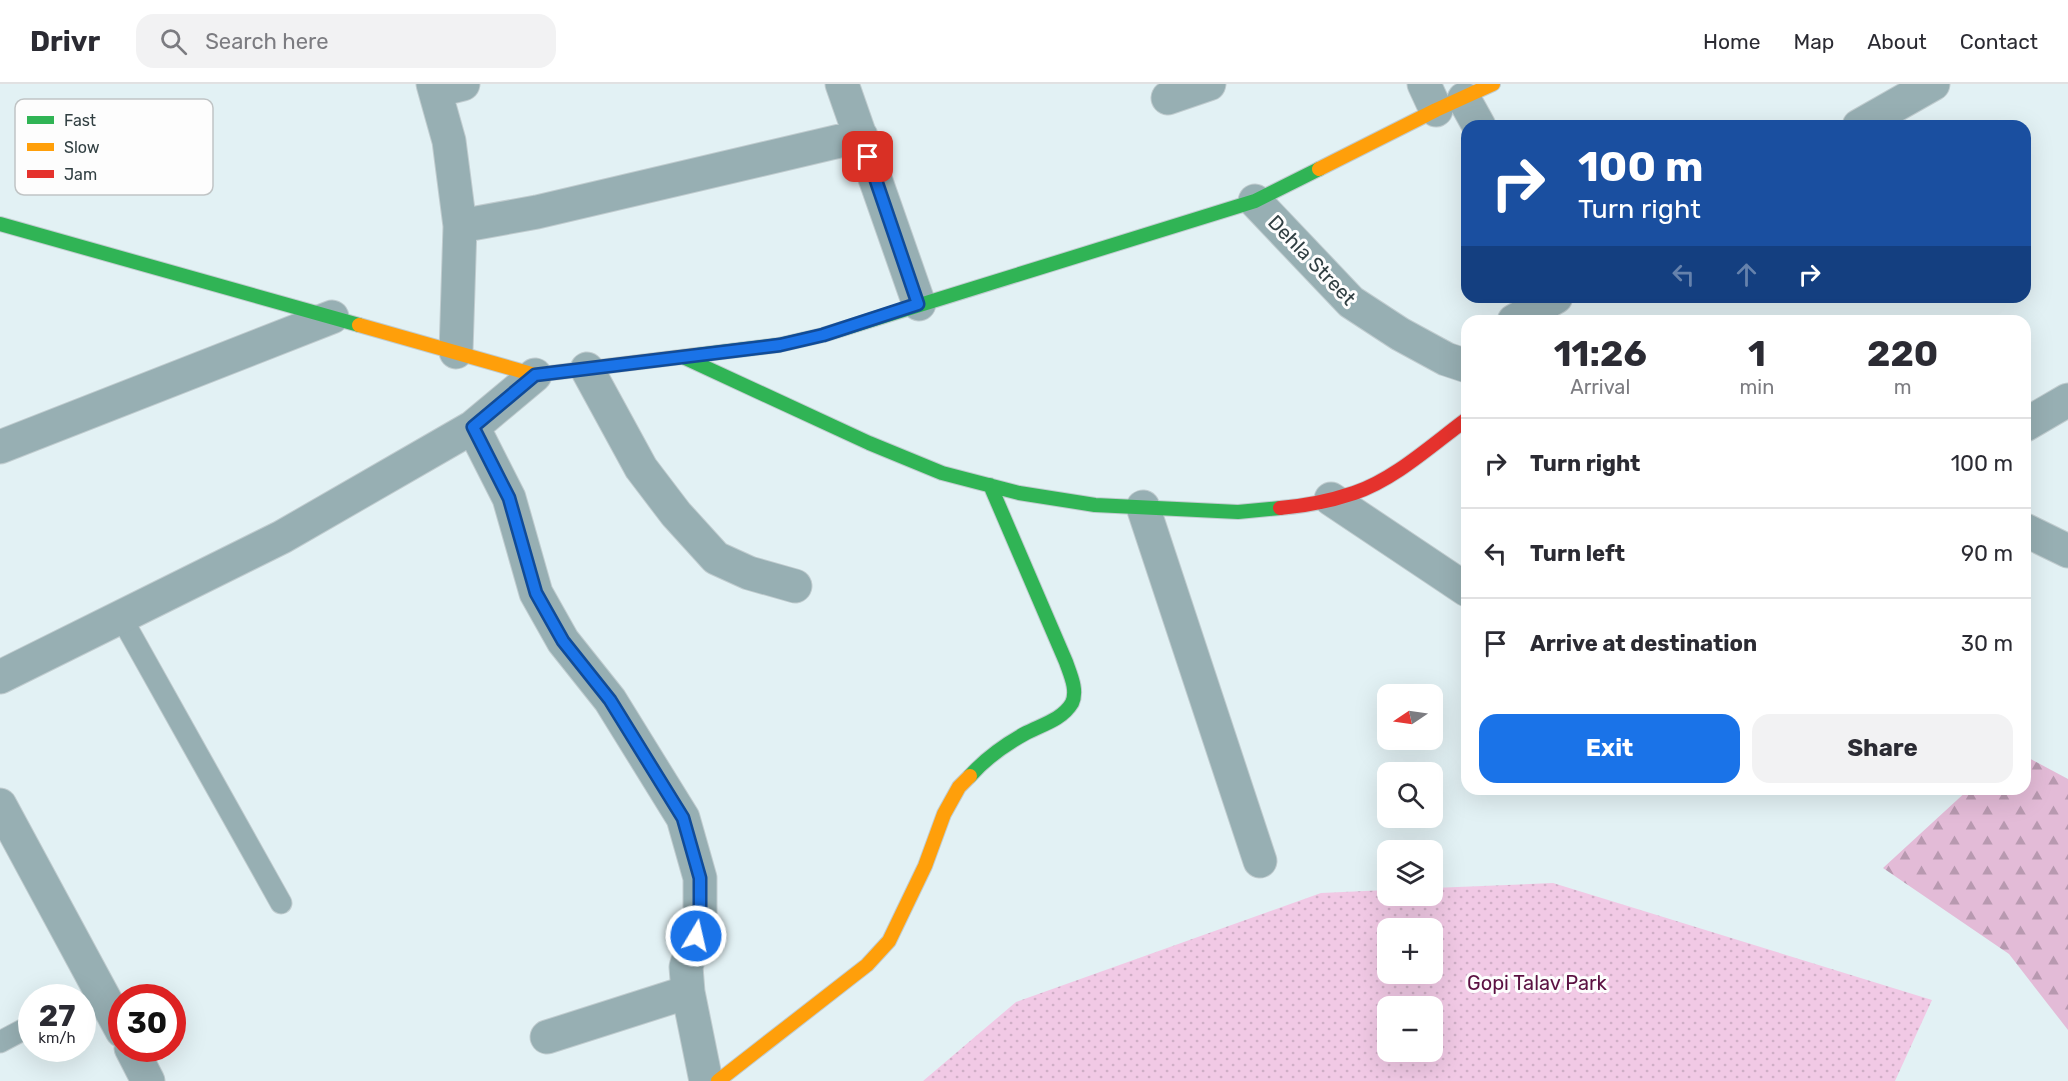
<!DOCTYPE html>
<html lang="en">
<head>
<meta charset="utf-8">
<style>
  :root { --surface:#fff; --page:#f2f2f3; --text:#2b2b33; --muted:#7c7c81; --line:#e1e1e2; --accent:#1a73e8 }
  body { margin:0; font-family:Rubik,sans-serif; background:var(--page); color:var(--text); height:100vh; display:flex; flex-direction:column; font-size:22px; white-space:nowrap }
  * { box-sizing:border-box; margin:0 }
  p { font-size:20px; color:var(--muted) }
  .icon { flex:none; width:33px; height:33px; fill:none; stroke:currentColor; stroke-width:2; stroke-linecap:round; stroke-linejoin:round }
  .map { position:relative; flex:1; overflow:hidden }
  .panel { position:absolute; left:1461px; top:231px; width:570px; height:480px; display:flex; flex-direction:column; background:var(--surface); border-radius:18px; box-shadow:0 6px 24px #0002 }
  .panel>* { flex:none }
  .banner { position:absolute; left:1461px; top:36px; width:570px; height:183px; border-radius:18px; box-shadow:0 6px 24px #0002; background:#1a4fa0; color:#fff; overflow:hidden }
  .needle { width:39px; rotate:257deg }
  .fabs { position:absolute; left:1377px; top:600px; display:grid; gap:12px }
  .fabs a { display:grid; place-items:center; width:66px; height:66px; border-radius:12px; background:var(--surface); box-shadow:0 6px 24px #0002; font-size:30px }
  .speed { position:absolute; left:18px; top:900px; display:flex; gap:12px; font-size:30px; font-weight:700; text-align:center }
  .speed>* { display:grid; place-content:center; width:78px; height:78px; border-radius:50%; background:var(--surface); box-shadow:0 6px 24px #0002; line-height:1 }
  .speed small { font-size:15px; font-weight:400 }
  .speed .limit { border:9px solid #d22; background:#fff; color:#111 }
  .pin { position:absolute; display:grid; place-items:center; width:51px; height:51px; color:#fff; margin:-26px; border-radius:12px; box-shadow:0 3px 9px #0006 }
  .me { position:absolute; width:66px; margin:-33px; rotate:9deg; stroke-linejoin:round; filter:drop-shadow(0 0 4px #0008) }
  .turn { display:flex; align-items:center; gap:21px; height:126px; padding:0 18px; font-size:27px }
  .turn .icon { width:78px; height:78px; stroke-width:2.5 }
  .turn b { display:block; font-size:42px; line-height:51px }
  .lanes { display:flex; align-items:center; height:57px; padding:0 18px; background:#0003; justify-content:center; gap:30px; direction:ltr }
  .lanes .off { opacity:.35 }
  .eta { display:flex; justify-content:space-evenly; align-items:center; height:102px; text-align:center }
  .eta b { font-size:36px; font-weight:700; line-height:42px }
  .action { display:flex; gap:12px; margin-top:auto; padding:12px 18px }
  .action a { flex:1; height:69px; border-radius:18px; background:var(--accent); color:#fff; font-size:24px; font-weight:700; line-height:69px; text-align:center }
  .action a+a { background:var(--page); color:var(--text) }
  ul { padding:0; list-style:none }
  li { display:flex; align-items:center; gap:18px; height:90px; padding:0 18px; border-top:2px solid var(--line) }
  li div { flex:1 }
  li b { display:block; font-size:22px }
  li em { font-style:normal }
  header { display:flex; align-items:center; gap:36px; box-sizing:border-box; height:84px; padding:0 30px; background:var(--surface); border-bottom:2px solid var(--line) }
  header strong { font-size:28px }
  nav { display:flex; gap:33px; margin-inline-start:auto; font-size:21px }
  .search { width:420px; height:54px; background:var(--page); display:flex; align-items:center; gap:15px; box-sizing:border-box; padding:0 21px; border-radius:18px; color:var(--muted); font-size:22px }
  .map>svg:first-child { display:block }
</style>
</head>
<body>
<header>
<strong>Drivr</strong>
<div class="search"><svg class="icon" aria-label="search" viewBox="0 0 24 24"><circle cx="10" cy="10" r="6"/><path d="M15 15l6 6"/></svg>Search here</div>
<nav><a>Home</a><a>Map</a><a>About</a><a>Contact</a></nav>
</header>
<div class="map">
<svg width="2068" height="997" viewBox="0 0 2068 997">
  <defs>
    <pattern id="grass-dots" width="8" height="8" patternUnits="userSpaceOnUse" patternTransform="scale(1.5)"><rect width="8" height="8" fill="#f1c9e5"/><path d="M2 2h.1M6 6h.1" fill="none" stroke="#cfaec6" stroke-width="1.8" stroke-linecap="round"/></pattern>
    <pattern id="forest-firs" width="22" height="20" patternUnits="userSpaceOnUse" patternTransform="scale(1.5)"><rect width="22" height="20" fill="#e3bbd7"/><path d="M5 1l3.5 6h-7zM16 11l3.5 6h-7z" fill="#b899b0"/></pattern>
  </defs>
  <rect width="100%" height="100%" fill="#e2f1f4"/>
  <path fill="url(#grass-dots)" fill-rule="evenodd" d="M1553 799 1932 916 1895 997H923L1016 918 1321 809 1387 806 1388 812H1432L1433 804ZM1388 844H1432V890H1388ZM1432 922V968H1388V922Z"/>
  <path fill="url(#forest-firs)" d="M2025 672 2068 695V946L2009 870 1883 784 1969 705H2025Z"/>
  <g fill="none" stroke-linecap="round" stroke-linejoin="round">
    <g stroke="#c0cccf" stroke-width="23">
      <path id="lane" d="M121 533 281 819
        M0 958 32 941"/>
    </g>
    <g stroke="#c0cccf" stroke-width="35">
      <path id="street" d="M433 0 449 57 460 142 456 268
        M842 0 919 220
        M1424 0 1436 26
        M435 7 463 0
        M1168 14 1209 0
        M1464 15 1479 42
        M1859 42 1933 0
        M1255 117 1351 218 1400 250 1446 275 1467 282
        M460 142 537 128 861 52
        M1514 237 1556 213
        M587 285 641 384 676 430 716 474 749 489 795 502
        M2025 341 2068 316
        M473 343 509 414 536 509 563 557 610 616 683 734 700 794V836L686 883 688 908 706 997
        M0 363 332 233
        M1331 415 1467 506
        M1143 423 1260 777
        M2025 446 2068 467
        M0 593 282 453 473 343 535 291
        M0 721 122 947
        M547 953 688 908
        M131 964 148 997"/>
    </g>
    <g stroke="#c0cccf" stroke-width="16">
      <path id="fast" d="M0 140 359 241
        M697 271 779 261 823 251 1255 117 1319 85
        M683 273 869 359 942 389 1019 409 1095 421 1238 428 1280 424
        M970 692C985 675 1006 660 1026 649 1041 641 1062 636 1072 619 1078 606 1070 590 1066 578L990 401"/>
    </g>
    <g stroke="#c0cccf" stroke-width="16">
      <path id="slow" d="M1319 85 1436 26 1493 0
        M359 241 535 291 697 271
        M718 997 867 881 889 857 925 782 944 730 959 703 970 692"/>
    </g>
    <g stroke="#c0cccf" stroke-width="16">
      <path id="jam" d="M1280 424C1305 422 1330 417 1354 409 1394 396 1433 360 1467 335"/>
    </g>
    <use href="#lane" stroke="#97afb3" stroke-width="21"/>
    <use href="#street" stroke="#97afb3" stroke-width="33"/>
    <use href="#fast" stroke="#30b455" stroke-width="14"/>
    <use href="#slow" stroke="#ff9f0a" stroke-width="14"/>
    <use href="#jam" stroke="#e5322d" stroke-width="14"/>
  </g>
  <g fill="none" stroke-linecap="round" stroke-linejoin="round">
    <g stroke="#114b97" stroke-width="15">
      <path id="route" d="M696 852 700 836V794L683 734 610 616 563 557 536 509 509 414 473 343 535 291 780 261 823 251 918 220 868 73"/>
    </g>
    <use href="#route" stroke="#1a73e8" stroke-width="10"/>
  </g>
  <g text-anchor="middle" stroke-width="6" stroke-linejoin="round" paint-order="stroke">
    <g font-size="20" fill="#303e41" stroke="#fdfdfd">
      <text transform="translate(1312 176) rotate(46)" y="7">Dehla Street</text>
    </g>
    <g font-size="20" fill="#5b1142" stroke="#fdfdfd">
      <text x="1537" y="906">Gopi Talav Park</text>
    </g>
  </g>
  <rect x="15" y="15" width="198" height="96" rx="9" fill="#fdfdfd" stroke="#c0c4c5" stroke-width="1.5"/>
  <rect x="27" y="32" width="27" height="8" fill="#30b455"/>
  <rect x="27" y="59" width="27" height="8" fill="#ff9f0a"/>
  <rect x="27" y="86" width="27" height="8" fill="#e5322d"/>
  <g font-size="16" fill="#303e41">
    <text x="64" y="42">Fast</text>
    <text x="64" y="69">Slow</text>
    <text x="64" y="96">Jam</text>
  </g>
</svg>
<div class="fabs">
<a><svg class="needle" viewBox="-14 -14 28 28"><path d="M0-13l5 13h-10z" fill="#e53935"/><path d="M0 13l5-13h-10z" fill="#7c7c81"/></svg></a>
<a><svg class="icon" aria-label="search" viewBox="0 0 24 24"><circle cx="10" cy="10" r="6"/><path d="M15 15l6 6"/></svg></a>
<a><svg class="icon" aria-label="layers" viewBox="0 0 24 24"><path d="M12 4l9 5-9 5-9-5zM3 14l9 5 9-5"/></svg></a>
<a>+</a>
<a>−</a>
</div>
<div class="speed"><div>27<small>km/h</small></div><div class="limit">30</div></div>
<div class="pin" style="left:868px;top:73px;background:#d93025"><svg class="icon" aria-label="arrive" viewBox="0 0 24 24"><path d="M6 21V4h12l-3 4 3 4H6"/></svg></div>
<svg class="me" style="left:696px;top:852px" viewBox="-20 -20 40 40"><circle r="17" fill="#1a73e8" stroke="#fff" stroke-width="3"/><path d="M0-11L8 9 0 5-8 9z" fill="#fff"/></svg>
<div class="banner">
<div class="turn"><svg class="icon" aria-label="right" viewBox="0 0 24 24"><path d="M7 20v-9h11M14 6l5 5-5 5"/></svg><div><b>100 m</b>Turn right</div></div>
<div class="lanes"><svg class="icon off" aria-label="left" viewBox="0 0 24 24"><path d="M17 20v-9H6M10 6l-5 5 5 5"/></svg><svg class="icon off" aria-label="ahead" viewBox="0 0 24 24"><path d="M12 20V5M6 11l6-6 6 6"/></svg><svg class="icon" aria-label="right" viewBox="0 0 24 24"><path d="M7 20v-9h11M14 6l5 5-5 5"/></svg></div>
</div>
<section class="panel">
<div class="eta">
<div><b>11:26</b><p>Arrival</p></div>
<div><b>1</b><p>min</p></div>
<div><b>220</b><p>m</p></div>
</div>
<ul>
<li><svg class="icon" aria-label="right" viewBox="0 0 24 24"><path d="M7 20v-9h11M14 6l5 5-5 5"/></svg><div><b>Turn right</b></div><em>100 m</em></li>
<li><svg class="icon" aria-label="left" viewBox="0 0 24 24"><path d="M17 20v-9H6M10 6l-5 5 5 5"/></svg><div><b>Turn left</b></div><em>90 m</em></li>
<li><svg class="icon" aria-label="arrive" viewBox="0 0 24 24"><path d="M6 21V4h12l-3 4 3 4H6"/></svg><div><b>Arrive at destination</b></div><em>30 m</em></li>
</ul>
<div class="action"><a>Exit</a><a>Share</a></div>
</section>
</div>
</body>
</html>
